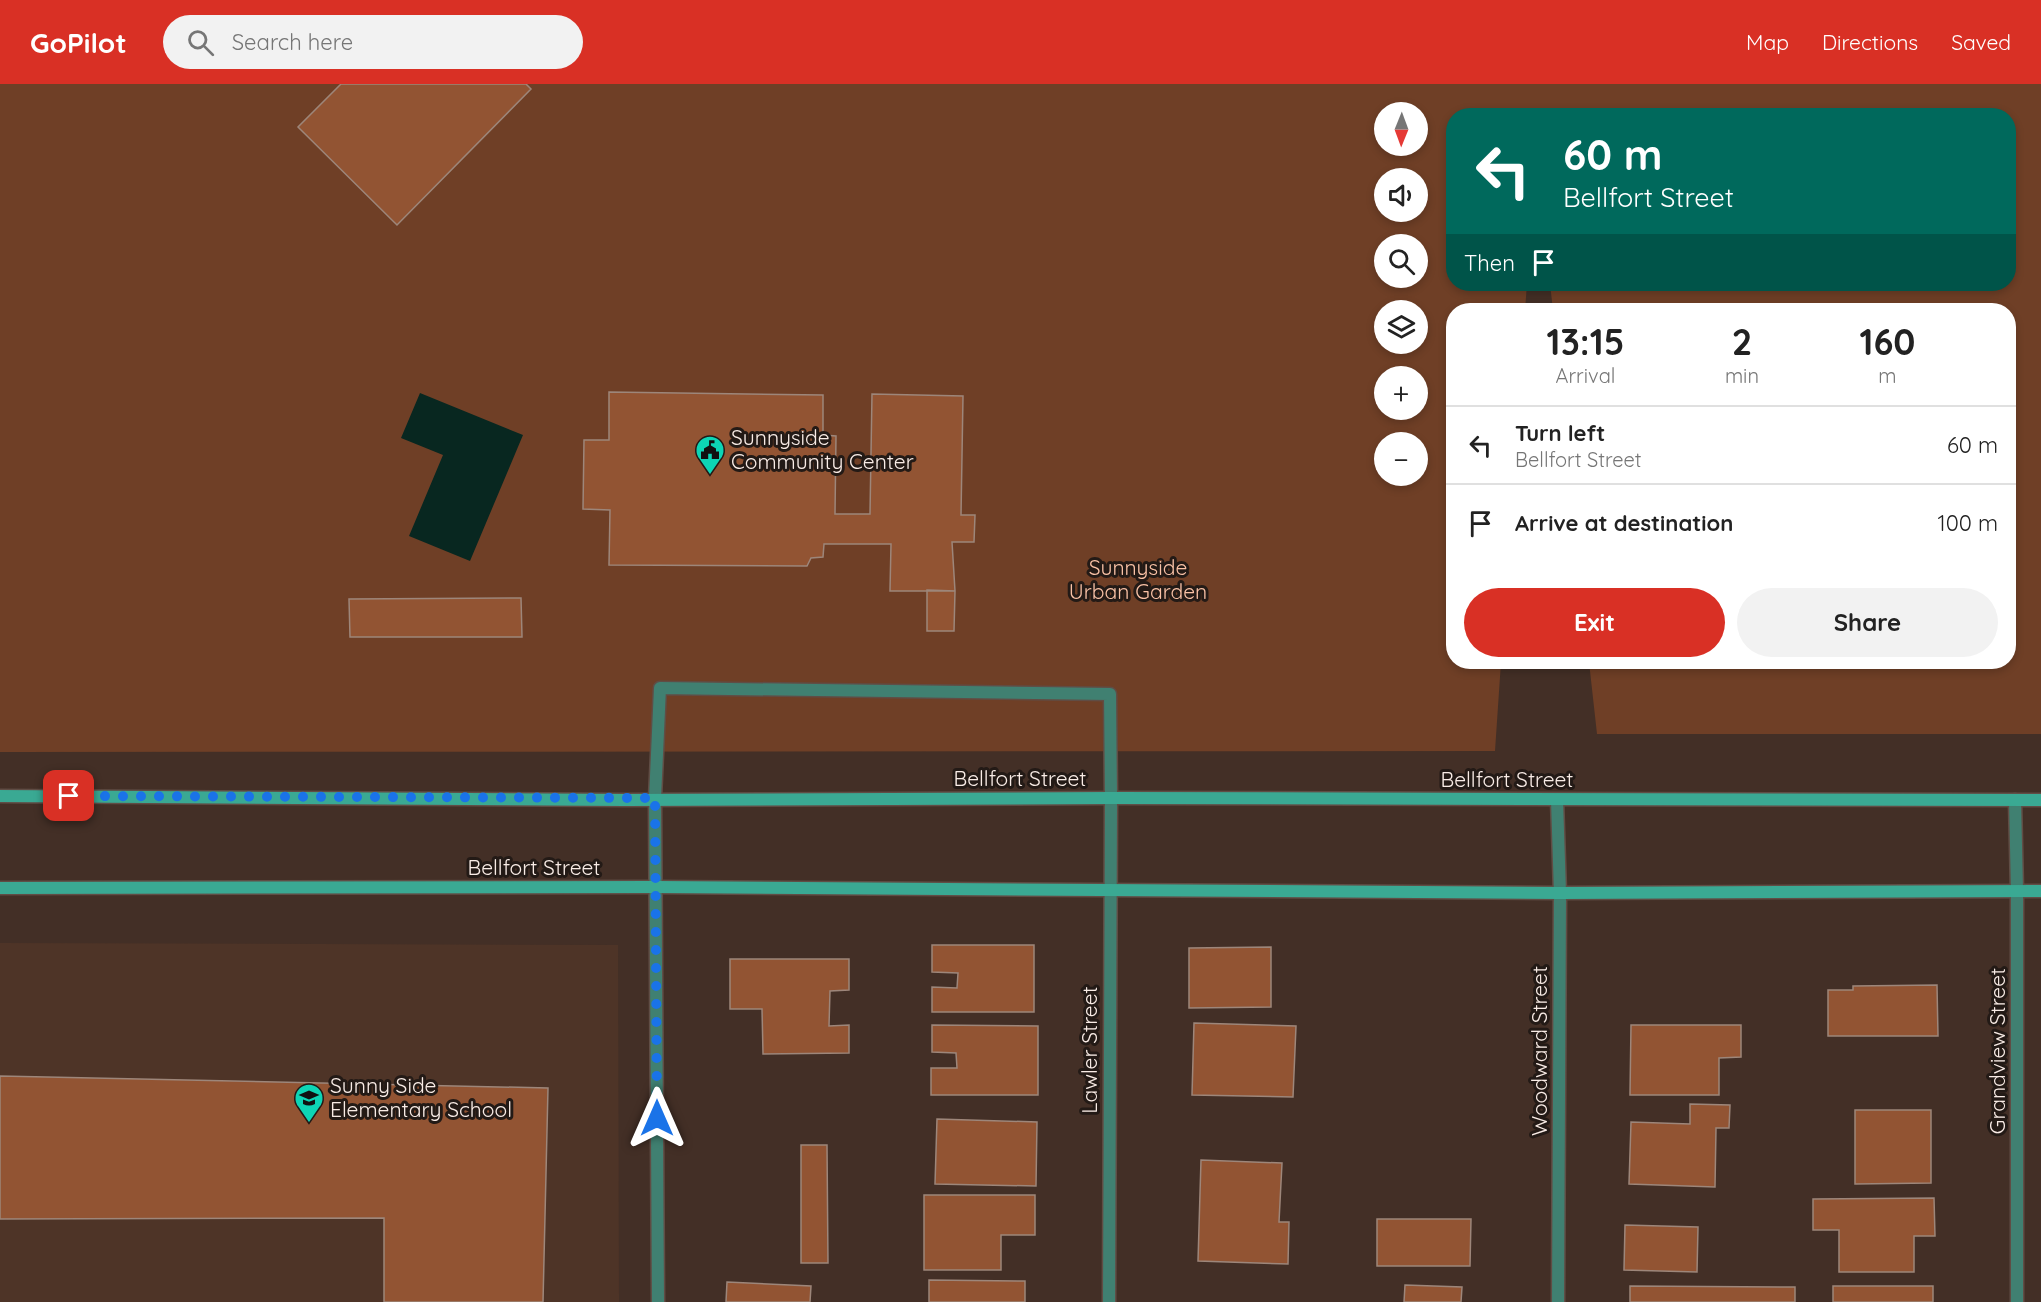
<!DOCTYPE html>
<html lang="en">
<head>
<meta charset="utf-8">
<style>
  :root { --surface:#fff; --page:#f2f2f2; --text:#222; --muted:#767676; --line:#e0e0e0; --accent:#d93025 }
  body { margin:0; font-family:Quicksand,sans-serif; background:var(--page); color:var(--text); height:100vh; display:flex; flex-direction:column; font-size:22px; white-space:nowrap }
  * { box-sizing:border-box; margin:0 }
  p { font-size:20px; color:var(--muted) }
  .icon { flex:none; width:33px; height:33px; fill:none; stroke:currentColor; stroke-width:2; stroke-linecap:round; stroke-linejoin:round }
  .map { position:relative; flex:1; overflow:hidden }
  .side { position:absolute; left:1446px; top:219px; width:570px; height:366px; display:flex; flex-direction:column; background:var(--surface); border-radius:24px; box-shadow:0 3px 9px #0003 }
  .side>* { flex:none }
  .hud { position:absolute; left:1446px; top:24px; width:570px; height:183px; border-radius:24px; box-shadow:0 3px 9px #0003; background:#00695c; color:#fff; overflow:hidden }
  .needle { width:39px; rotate:181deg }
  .fabs { position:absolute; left:1374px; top:18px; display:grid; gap:12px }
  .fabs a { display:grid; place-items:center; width:54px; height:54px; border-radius:50%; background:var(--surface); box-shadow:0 3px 9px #0003; font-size:30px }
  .pin { position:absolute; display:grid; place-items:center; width:51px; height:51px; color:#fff; margin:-26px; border-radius:12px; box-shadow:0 3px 9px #0006 }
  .me { position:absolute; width:66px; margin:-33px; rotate:0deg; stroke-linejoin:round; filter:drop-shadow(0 0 4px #0008) }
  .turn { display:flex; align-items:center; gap:21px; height:126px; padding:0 18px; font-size:27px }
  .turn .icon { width:78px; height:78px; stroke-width:2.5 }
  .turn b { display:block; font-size:42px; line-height:51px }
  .then { display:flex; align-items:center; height:57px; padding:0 18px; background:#0003; gap:12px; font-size:22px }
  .eta { display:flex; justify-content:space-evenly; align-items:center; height:102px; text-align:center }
  .eta b { font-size:36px; font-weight:700; line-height:42px }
  .action { display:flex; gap:12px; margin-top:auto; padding:12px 18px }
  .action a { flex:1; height:69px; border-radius:36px; background:var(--accent); color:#fff; font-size:24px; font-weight:700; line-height:69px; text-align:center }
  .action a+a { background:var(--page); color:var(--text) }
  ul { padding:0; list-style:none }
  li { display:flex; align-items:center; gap:18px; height:78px; padding:0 18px; border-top:2px solid var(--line) }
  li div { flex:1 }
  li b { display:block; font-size:22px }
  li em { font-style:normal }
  header { display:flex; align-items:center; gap:36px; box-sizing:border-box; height:84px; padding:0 30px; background:var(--accent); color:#fff }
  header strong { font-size:28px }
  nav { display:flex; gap:33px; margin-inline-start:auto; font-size:21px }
  .search { width:420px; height:54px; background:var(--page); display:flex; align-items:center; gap:15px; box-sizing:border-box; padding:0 21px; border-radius:33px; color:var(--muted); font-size:22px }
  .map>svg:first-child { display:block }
</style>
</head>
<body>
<header>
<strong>GoPilot</strong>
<div class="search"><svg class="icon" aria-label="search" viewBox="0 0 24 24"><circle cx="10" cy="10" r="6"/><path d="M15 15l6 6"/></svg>Search here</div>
<nav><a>Map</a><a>Directions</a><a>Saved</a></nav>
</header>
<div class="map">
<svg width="2041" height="1218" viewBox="0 0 2041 1218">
  <rect width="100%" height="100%" fill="#432f26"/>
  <path fill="#4e3427" d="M0 859 618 861 619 1218H0Z"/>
  <path fill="#6f3f26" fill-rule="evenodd" d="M0 0H2041V650H1597L1589 578H2008V226H1553L1550 200H2008V32H1454V200H1527L1525 226H1454V578H1501L1495 667 0 668ZM1384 28H1418V62H1384ZM1384 94H1418V128H1384ZM1384 160H1418V194H1384ZM1384 226H1418V260H1384ZM1384 292H1418V326H1384ZM1384 358H1418V392H1384Z"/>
  <path fill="#082720" d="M420 309 523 351 470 477 409 452 443 371 401 354Z"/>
  <path fill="#925433" stroke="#9d867a" stroke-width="1.5" d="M341 0H526L531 5 397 141 298 43Z
    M609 308 823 311V351L836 352 835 430H870L872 310 963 312 961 431H975L974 458H952L955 507H890L891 460H824L823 473 811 474 807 482 609 481 610 426 583 425 584 356H609Z
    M927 506 955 507 954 547H927Z
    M521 514 522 553H350L349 515Z
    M932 861H1034V928H932V903L957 904 958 889 932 888Z
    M1271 863V923L1189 924V864Z
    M730 875H849V906L830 907 829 942 849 941V969L763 970 762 925H730Z
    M1937 901 1938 952H1828V906H1853V902Z
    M1194 939 1296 942 1293 1013 1192 1011Z
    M932 941 1038 942V1011H931V984H957L956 969 932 968Z
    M1631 941H1741V973L1719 974V1011H1630Z
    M0 992 548 1004 543 1218H384V1134L0 1135Z
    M1690 1020 1730 1021 1729 1044H1716L1715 1103 1629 1100 1631 1038 1690 1040Z
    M1855 1026H1931V1099L1855 1100Z
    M937 1035 1037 1038 1036 1102 935 1100Z
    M801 1061H827L828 1179H801Z
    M1201 1076 1282 1079 1279 1138H1289L1288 1180 1198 1177Z
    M924 1111H1035V1151H1001V1186H924Z
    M1934 1114 1935 1152H1914V1188H1839V1146H1813V1115Z
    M1377 1135H1471L1470 1182H1377Z
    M1625 1141 1698 1143 1697 1188 1624 1186Z
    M929 1196 1025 1197V1218H929Z
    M727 1198 811 1202 810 1218H726Z
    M1405 1201 1462 1203 1461 1218H1404Z
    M1630 1202 1795 1203V1218H1630Z
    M1833 1202H1933V1218H1833Z"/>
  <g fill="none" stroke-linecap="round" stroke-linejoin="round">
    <g stroke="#604d45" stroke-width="15">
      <path id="service" d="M655 714 660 604 1110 610 1111 714"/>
    </g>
    <g stroke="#604d45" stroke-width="15">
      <path id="minor" d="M655 714 658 1218
        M1557 716 1560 809 1558 1218
        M2015 716 2017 807V1218
        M1109 1218 1111 714"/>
    </g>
    <g stroke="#604d45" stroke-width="15">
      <path id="secondary" d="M0 712 625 716 1111 714 2041 716
        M0 804 656 803 1560 809 2041 807"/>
    </g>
    <use href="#service" stroke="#408071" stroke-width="12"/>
    <use href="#minor" stroke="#408071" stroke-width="12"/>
    <use href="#secondary" stroke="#3aa993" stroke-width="12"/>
  </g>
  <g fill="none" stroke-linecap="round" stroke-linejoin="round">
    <path stroke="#1a73e8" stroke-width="10" stroke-dasharray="0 18" d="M69 712 655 714 657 1034"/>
  </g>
  <defs>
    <g id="civic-pin" transform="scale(1.5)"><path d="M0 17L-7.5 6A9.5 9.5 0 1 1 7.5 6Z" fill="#0dd5b5" stroke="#231a16"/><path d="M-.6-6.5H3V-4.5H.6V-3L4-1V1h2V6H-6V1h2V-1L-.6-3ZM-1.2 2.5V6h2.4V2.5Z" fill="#111"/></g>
    <g id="school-pin" transform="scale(1.5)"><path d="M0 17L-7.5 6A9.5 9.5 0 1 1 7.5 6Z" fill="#0dd5b5" stroke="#231a16"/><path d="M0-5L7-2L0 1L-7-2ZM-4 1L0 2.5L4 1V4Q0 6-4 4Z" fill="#111"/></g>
  </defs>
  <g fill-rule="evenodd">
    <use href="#civic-pin" x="710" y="366"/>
    <use href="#school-pin" x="309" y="1014"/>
  </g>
  <g text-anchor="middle" stroke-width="6" stroke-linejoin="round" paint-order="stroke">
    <g font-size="21" fill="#f9ece6" stroke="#231a16" text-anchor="start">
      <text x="731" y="361">Sunnyside<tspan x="731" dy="24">Community Center</tspan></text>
      <text x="330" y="1009">Sunny Side<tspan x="330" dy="24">Elementary School</tspan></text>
    </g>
    <g font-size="21" fill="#fac2a6" stroke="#231a16">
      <text x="1138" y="491">Sunnyside<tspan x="1138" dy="24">Urban Garden</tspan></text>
    </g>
    <g font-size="21" fill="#f9ece6" stroke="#231a16">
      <text x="1020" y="702">Bellfort Street</text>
      <text x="1507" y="703">Bellfort Street</text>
      <text x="534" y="791">Bellfort Street</text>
      <text transform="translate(1090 966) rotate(-90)" y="7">Lawler Street</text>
      <text transform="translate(1540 967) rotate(-90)" y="7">Woodward Street</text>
      <text transform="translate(1998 967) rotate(-90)" y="7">Grandview Street</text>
    </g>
  </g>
</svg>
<div class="fabs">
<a><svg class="needle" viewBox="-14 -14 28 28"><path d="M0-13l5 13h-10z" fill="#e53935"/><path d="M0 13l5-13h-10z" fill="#767676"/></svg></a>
<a><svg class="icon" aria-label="sound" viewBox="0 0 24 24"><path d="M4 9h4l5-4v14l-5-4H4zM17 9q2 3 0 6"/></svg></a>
<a><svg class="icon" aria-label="search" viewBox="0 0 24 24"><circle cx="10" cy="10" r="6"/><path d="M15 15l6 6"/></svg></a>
<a><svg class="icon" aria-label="layers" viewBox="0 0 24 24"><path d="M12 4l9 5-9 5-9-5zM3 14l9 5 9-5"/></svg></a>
<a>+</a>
<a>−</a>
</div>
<div class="pin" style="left:69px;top:712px;background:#d93025"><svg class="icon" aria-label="arrive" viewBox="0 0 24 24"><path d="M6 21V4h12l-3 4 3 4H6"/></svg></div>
<svg class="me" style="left:657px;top:1034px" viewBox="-20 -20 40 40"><path d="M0-17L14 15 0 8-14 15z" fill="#1a73e8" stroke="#fff" stroke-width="4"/></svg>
<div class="hud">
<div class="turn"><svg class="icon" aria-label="left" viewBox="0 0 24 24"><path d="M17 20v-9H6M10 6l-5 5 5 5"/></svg><div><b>60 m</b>Bellfort Street</div></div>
<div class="then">Then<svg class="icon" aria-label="arrive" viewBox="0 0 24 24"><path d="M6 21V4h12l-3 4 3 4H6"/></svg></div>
</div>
<section class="side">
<div class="eta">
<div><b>13:15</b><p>Arrival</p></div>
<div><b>2</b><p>min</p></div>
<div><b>160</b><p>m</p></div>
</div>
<ul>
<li><svg class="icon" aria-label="left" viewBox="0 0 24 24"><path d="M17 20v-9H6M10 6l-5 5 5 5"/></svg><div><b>Turn left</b><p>Bellfort Street</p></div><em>60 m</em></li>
<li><svg class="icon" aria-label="arrive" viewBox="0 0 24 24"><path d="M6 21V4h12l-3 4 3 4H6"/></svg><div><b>Arrive at destination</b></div><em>100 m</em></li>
</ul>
<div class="action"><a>Exit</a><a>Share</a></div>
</section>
</div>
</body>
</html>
